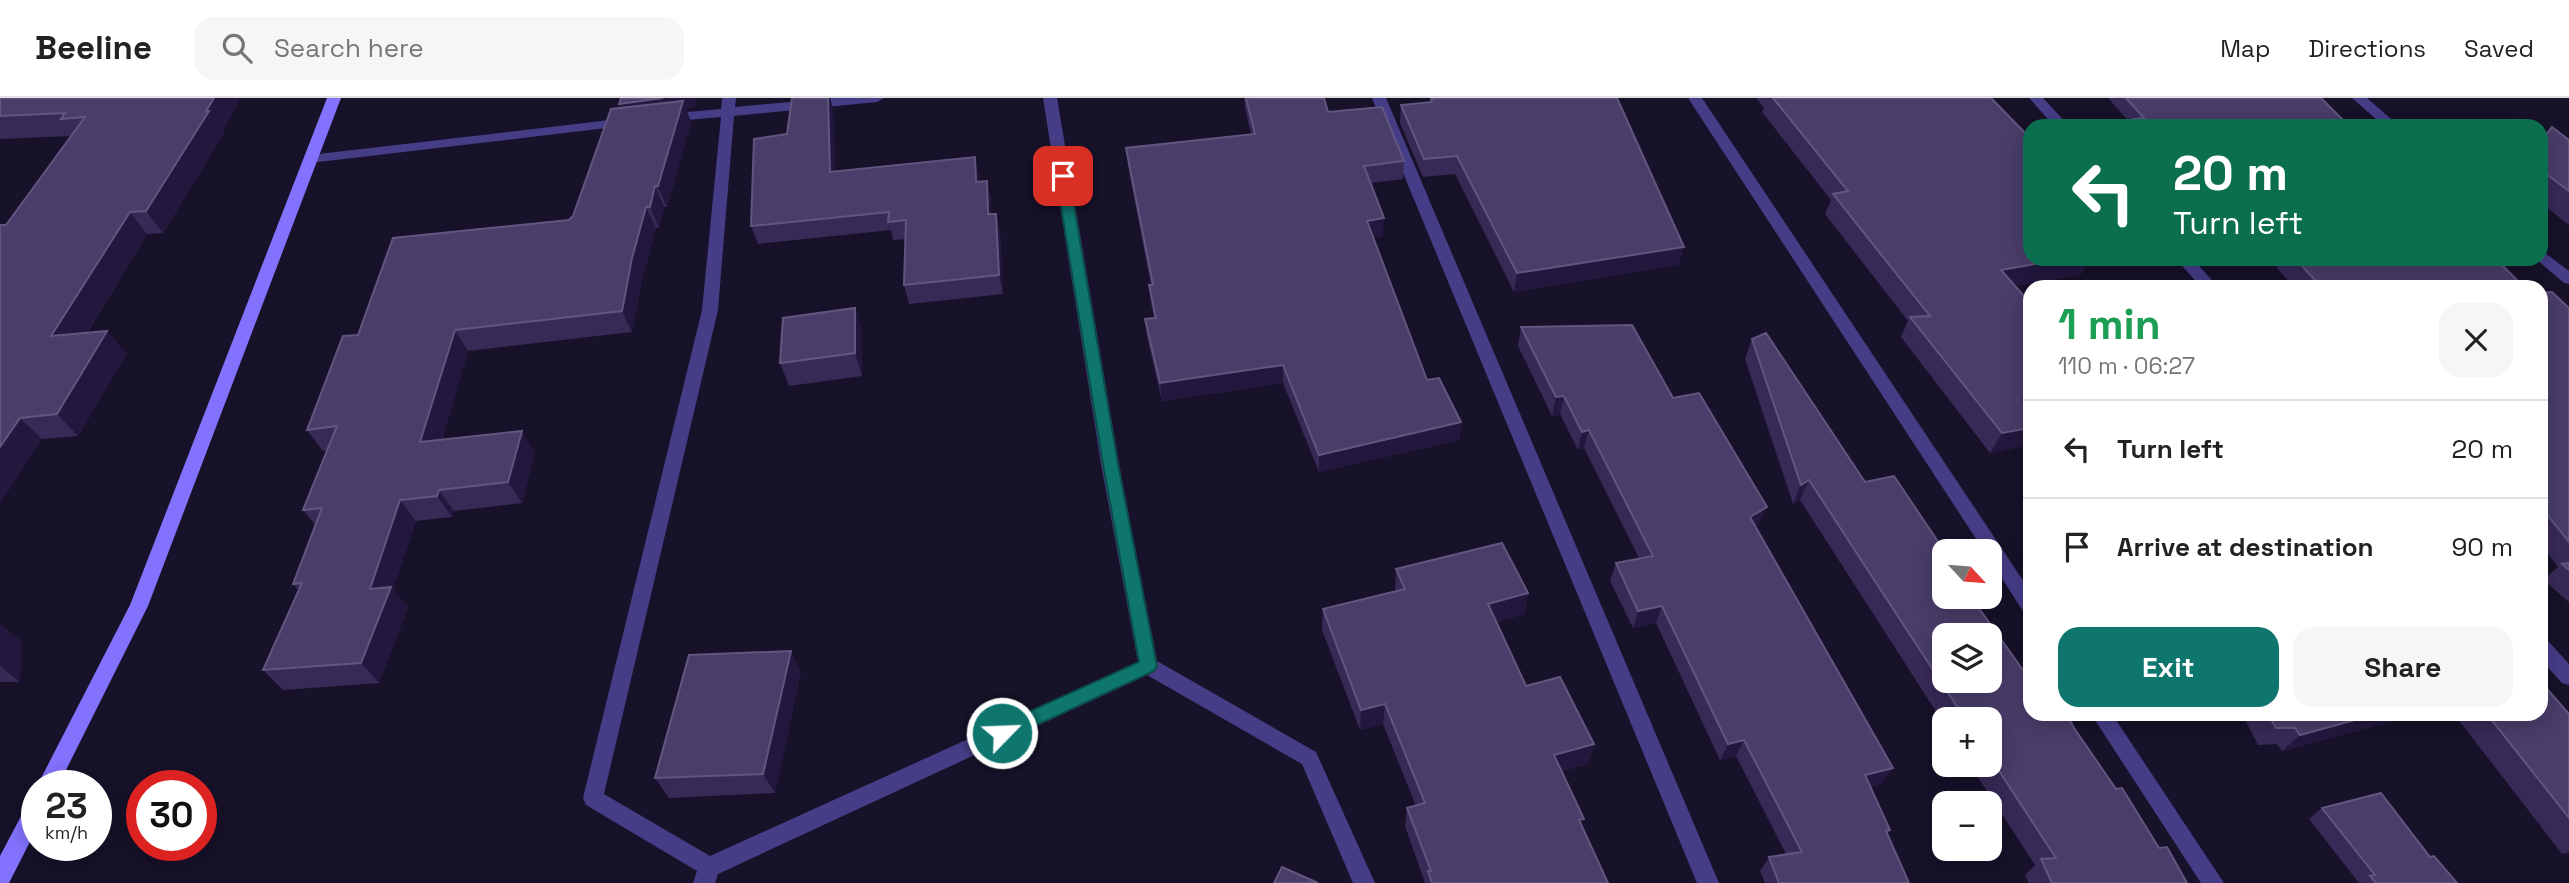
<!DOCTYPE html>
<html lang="en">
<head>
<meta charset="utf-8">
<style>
  :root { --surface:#fff; --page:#f6f6f6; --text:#222; --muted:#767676; --line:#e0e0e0; --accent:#0f766e }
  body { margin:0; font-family:"Space Grotesk",sans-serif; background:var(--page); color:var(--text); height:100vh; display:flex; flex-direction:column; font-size:26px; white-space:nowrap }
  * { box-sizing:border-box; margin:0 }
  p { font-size:23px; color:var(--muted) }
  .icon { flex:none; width:38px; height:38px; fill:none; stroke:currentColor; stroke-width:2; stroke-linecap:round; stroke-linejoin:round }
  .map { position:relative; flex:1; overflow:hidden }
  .drawer { position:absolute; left:2023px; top:182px; width:525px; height:441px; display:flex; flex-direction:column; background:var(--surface); border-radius:21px; box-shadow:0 4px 18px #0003 }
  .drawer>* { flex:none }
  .hud { position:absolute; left:2023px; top:21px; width:525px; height:147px; border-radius:21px; box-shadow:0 4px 18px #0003; background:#0b6e4f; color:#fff; overflow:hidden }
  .needle { width:46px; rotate:116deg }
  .controls { position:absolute; left:1932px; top:441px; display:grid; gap:14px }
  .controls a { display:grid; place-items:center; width:70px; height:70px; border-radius:14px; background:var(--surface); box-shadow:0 4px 18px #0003; font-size:35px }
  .speed { position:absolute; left:21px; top:672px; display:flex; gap:14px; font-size:35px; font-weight:700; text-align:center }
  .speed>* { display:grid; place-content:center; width:91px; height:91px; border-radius:50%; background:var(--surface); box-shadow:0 4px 18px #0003; line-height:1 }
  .speed small { font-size:18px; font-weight:400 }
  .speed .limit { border:10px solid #d22; background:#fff; color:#111 }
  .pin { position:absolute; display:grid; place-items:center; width:60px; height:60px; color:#fff; margin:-30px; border-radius:14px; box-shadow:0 4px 10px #0006 }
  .me { position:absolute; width:77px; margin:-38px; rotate:66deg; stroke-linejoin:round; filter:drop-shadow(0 0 5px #0008) }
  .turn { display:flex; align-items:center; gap:24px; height:147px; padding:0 35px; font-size:32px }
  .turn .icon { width:91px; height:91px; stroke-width:2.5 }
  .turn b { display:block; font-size:49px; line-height:60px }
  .round { display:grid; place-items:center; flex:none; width:74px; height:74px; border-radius:21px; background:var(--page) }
  .summary { display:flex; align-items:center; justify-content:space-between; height:119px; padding:0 35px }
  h1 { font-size:42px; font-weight:800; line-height:52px; color:#1e9e55 }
  .button { display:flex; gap:14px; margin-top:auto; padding:14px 35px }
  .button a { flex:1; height:80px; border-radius:21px; background:var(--accent); color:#fff; font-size:28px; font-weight:800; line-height:80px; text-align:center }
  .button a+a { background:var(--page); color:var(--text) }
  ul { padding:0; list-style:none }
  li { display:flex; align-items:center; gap:21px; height:98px; padding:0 35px; border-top:2px solid var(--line) }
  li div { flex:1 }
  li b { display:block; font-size:26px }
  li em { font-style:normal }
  header { display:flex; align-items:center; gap:42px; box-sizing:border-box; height:98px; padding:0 35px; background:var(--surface); border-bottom:2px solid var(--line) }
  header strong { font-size:33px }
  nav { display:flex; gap:38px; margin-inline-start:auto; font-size:24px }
  .search { width:490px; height:63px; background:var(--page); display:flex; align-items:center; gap:18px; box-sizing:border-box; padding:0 24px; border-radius:21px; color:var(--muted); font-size:26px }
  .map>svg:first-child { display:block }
</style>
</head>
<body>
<header>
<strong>Beeline</strong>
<div class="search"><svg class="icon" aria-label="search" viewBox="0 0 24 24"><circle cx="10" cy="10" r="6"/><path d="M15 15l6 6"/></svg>Search here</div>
<nav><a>Map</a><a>Directions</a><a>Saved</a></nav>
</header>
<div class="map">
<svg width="2569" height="785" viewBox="0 0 2569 785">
  <rect width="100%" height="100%" fill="#171129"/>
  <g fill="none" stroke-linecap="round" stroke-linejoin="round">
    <path fill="#463d87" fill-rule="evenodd" d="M722 0H736L735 9 834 0H884L877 4 734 18 718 212 604 696 710 758 1138 564 1101 366 1043 0H1057L1119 366 1157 563 1316 654 1375 785H1353L1302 666 1147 577 718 776 715 785H693L697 773 586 707 583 700 702 212 721 19 665 24 658 20 665 16 721 11Z
      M1372 0H1386L1719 785H1697Z
      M1688 0H1702L2030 493V516L2023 513 1990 462V453H1984Z
      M2029 0H2043L2069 28H2054Z
      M2352 0H2367L2399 28H2384Z
      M627 20 634 24 632 27 310 65 303 61 310 57Z
      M2541 152 2569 173V186L2564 185 2536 161H2541Z
      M2176 161H2193L2218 189H2201Z
      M2541 541 2548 543 2569 566V587L2562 585 2541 562Z
      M2091 616H2112L2224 785H2201Z"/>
    <path fill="#8272fd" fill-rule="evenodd" d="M327 0H341L148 508 58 688H37L130 507Z
      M37 699V730L9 785H0V758L30 701Z"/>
  </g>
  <path fill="#372a57" d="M0 0 223 33 224 35 163 135 147 136 87 235 127 255 78 338 42 341 0 405V127H6L71 38 0 41Z
    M1244 0H1324L1328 14 1404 63 1403 81 1371 85 1383 138 1373 140 1427 282 1461 324 1459 342 1319 374 1283 285 1162 303 1147 239 1145 221 1154 220 1151 205 1149 187H1151L1128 68 1126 50 1251 36 1245 10Z
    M1756 0H1991L2030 161H2089L2081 176 2015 188 2030 205V348L2029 347 1990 355 1901 239 1908 223 1825 116 1831 102 1762 14 1764 10Z
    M2108 0H2321L2349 28H2130L2131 26Z
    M1431 1 1679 167 1514 194 1455 76 1423 79 1400 25 1401 7 1430 5Z
    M695 9 686 10 691 24 667 109H664L659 130H656L642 181 632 234 468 253 442 342 535 354 522 405 454 413 452 419 416 423 393 491 408 509 379 585 283 592 263 572 299 493 293 486 315 427 303 412 327 353H323L307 332 358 237 569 122 573 118 611 11Z
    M833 11 835 73 975 59 979 84 991 102V116H996L1000 134 1003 196 909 206 904 187 906 141 893 142 891 132 758 146 751 128 787 36Z
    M2541 42H2569V127L2541 105Z
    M2282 161H2383L2385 163 2524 189H2294L2276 169Z
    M2541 195 2569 210V504L2543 482 2558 469 2541 447Z
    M855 210 862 233V278L789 288 780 265Z
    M1521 229 1673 300 1759 426 1755 429 1882 686 1870 689 1890 732 1887 736 1909 785H1765L1760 773 1769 759 1786 756 1736 658 1720 662 1656 525 1633 530 1610 483 1616 465 1639 460 1584 350 1578 352 1560 316 1552 318 1518 248Z
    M1752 241 1865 384 1941 456 2029 582 2074 630 2159 750 2187 785H2029L2025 777 2035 767 1970 667H1990V621H1944V626L1800 402 1793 406 1745 261Z
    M1396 471 1528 495 1524 516 1496 524 1526 588 1594 646 1588 666 1562 673 1582 728 1608 785H1425L1405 728 1407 710 1416 708 1383 626 1360 632 1322 532 1323 511 1395 494Z
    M0 526 21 543 20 584H0Z
    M801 574 775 695 669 700 655 680Z
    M2242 616H2420L2282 653 2277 646 2258 647Z
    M2454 616H2569V755L2562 756Z
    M2322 710 2430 759 2457 785H2359L2309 721Z"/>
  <path fill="#22183d" d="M214 0H241L223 33 224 35 163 135 146 113Z
    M663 0H696L695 9 686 10 691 24 667 109 619 6Z
    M828 0H830L833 11 836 92 830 74Z
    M975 59 979 78 980 103 976 84Z
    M987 83 991 102 992 135 988 116Z
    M655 88 664 109 659 130 650 109Z
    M646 109 656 130 642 181 632 234 622 213 632 160Z
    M130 114 147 136 71 260 51 238Z
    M996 116 1000 134 1003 196 999 177Z
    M1384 120 1383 138 1366 141 1367 123Z
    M1684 149 1679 167 1514 194 1517 175Z
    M2063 161H2089L2081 176 1991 193 2001 172Z
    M855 210 862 233V278L855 255Z
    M455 232 468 253 435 365 420 344Z
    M107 233 127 255 78 338 57 316Z
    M1283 267V285L1162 303 1160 285Z
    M1564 298 1560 316 1552 318 1556 299Z
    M20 320 42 341 0 405V349Z
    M1461 324 1459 342 1319 374V357Z
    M2030 330 2029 347 1990 355 2002 335Z
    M1589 332 1584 350 1578 352 1582 334Z
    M522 333 535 354 522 405 508 384Z
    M1809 382 1800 402 1793 406 1801 387Z
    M439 392 454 413 452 419 437 398Z
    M400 402 416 423 393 491 408 509 379 585 361 565 370 491Z
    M1767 409 1759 426 1743 436 1750 419Z
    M1528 495 1524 516 1484 527 1488 506Z
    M1662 508 1656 525 1633 530 1638 513Z
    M0 526 21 543 20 584 0 568Z
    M791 553 801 574 775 695 763 676Z
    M1385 606 1383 626 1360 632 1361 612Z
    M2377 616H2420L2282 653 2300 637Z
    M1744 642 1736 658 1720 662 1728 646Z
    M1594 646 1588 666 1549 677 1554 657Z
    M1893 670 1882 686 1855 693 1865 677Z"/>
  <path fill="#493d69" stroke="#615680" stroke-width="2" fill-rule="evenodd" d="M0 0H214L206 13H209L146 113 130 114 51 238 107 233 57 316 20 320 0 349V127H6L85 19 61 21 65 15 0 18Z
    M621 0H663L619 6Z
    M792 0H828L830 74 975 59 976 84 987 83 988 116H996L999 177 904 187 906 122 888 124 889 114 751 128 754 41 787 36Z
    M1246 0H1324L1328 14 1382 9 1404 63 1364 68 1384 120 1367 123 1427 282 1439 280 1461 324 1319 357 1283 267 1160 285 1145 221 1156 220 1149 187H1153L1126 50 1255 36Z
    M1440 0H1617L1684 149 1517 175 1457 58 1424 61 1401 7 1432 4 1431 1Z
    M1773 0H1991L2030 40V161H2063L2001 172 2030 205V330L2002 335 1910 219 1930 218 1833 96 1848 93Z
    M2126 0H2321L2349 28H2141L2134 21 2144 20Z
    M683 3 658 88H655L650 109H646L632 160 622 213 455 232 420 344 522 333 508 384 439 392 437 398 400 402 370 491 391 489 361 565 263 572 302 485 293 486 322 410 303 412 337 328 307 332 343 238 358 237 393 140 569 122 573 118 611 11Z
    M2552 29 2569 42V93L2541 72V43Z
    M2296 161H2383L2385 163 2413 161H2496L2524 189H2321Z
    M2552 194 2569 210V444L2541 409V195Z
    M855 210V255L780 265 783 220Z
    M1632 227 1673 300 1699 295 1767 409 1750 419 1893 670 1865 677 1890 732 1886 733 1909 785H1779L1769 759 1802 754 1744 642 1728 646 1662 508 1638 513 1616 465 1653 458 1589 332 1582 334 1564 298 1556 299 1521 229Z
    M1766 235 1865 384 1894 378 1943 451 1938 452 1944 461V499H1971L2030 582V616H2067L2074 630 2116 691 2122 690 2159 750 2167 749 2187 785H2052L2041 761 2056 760 1990 659V621H1965L1809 382 1801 387 1752 241ZM1944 537H1990V583H1944Z
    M1502 445 1528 495 1488 506 1526 588 1560 579 1594 646 1554 657 1584 721 1579 722 1608 785H1432L1428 773H1431L1407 710 1425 705 1385 606 1361 612 1323 511 1405 491 1396 471Z
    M2569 465V472L2562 466Z
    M791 553 763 676 655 680 689 557Z
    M2541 584 2569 616V720L2487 616H2541Z
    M2268 616H2377L2300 637 2295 630H2276Z
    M2381 695 2430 759 2434 758 2457 785H2376L2370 778 2375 777 2322 710Z
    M1282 769 1318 785H1274Z"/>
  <path fill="#0f766e" stroke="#0a4d48" stroke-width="2" d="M1063 74 1069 78 1118 366 1157 568 1154 573 1002 643 995 641 992 635 995 629 1139 564 1103 366 1056 78Z"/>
</svg>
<div class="controls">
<a><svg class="needle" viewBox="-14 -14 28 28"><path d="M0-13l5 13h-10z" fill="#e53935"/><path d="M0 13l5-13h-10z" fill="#767676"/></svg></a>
<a><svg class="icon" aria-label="layers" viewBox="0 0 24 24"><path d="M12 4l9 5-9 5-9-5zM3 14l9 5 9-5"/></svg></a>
<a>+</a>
<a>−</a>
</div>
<div class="speed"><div>23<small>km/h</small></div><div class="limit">30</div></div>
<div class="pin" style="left:1063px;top:78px;background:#d93025"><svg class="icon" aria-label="arrive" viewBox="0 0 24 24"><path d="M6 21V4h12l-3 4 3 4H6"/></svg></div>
<svg class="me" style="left:1002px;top:635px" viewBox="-20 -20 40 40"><circle r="17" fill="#0f766e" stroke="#fff" stroke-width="3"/><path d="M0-11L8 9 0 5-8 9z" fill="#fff"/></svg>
<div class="hud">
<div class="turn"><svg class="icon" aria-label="left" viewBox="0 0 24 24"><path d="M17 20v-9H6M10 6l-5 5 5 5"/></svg><div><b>20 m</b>Turn left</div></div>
</div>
<section class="drawer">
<div class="summary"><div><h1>1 min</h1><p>110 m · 06:27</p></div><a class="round"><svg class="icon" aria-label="close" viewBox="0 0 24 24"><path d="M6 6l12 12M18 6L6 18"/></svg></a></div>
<ul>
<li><svg class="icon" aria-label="left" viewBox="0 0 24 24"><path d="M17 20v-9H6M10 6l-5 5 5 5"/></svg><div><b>Turn left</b></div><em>20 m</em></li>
<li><svg class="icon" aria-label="arrive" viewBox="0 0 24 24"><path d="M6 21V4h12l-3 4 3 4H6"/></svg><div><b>Arrive at destination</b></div><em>90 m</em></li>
</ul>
<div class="button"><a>Exit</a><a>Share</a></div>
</section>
</div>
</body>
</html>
